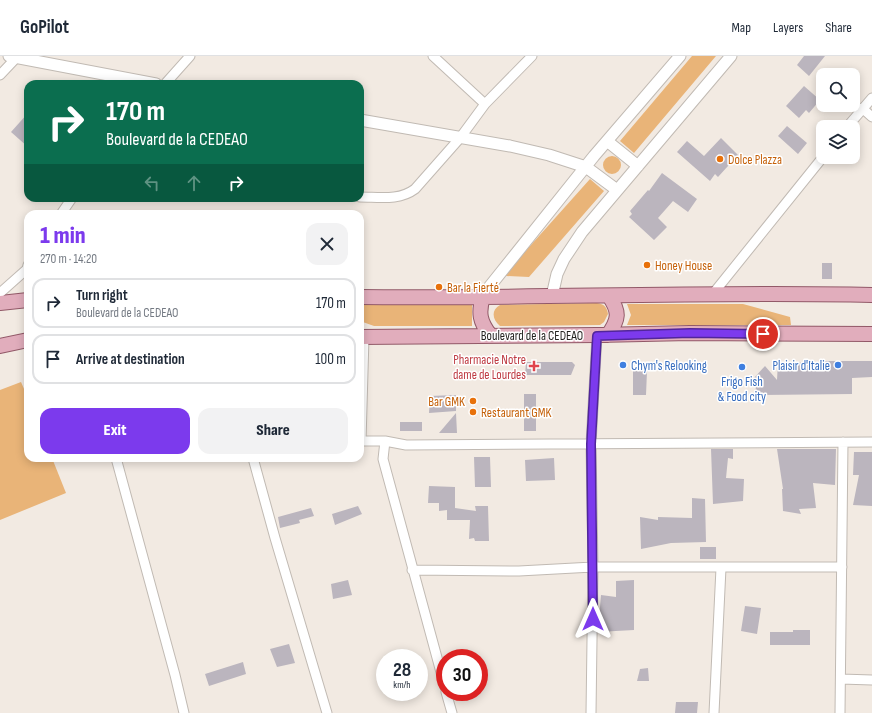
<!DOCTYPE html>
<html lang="en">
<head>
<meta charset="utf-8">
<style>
  :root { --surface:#fff; --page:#f2f2f3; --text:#1f2937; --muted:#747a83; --line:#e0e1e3; --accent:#7c3aed }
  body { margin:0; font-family:"Sofia Sans Condensed",sans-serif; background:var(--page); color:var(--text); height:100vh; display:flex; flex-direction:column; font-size:15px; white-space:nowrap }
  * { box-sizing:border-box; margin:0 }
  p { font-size:13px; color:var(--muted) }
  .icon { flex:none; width:22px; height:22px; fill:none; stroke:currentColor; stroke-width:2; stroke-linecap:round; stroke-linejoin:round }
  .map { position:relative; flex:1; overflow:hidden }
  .side { position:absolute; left:24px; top:154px; width:340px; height:252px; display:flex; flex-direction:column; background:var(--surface); border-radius:12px; box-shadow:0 2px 10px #0003 }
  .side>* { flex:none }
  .top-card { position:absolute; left:24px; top:24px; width:340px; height:122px; border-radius:12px; box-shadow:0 2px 10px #0003; background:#0b6e4f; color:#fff; overflow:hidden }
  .fabs { position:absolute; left:816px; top:12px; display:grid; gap:8px }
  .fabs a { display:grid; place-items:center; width:44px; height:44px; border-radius:8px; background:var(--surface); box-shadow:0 2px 10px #0003; font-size:20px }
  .speed { position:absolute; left:376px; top:593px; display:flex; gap:8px; font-size:20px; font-weight:700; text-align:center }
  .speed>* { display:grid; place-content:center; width:52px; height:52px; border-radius:50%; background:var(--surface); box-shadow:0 2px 10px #0003; line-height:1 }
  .speed small { font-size:10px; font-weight:400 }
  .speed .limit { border:6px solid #d22; background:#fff; color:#111 }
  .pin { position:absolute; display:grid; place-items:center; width:34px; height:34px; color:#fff; margin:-17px; border:2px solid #fff; border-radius:50%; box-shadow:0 1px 4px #0007 }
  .me { position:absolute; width:44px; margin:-22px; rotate:0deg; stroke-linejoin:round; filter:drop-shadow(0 0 3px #0008) }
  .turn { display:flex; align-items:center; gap:14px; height:84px; padding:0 16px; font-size:18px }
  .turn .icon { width:52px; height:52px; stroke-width:2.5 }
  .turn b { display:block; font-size:28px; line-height:34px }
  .lanes { display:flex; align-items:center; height:38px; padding:0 16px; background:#0003; justify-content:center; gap:20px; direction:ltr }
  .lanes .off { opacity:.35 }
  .round { display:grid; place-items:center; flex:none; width:42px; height:42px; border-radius:12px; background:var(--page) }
  .overview { display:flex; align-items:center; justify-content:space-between; height:68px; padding:0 16px }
  h1 { font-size:24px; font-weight:800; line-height:30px; color:var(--accent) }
  .primary-button { display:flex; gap:8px; margin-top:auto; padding:8px 16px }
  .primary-button a { flex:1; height:46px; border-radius:12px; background:var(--accent); color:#fff; font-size:16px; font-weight:800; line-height:46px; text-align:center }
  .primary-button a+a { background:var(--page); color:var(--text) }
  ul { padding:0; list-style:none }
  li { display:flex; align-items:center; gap:12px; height:50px; margin:0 8px 6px; padding:0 8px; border:2px solid var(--line); border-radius:12px }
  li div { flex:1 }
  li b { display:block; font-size:15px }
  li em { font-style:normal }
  header { display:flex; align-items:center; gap:24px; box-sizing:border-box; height:56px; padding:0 20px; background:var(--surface); border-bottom:1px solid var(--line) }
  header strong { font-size:19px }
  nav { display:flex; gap:22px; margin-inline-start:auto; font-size:14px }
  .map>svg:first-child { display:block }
</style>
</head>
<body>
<header>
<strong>GoPilot</strong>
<nav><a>Map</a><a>Layers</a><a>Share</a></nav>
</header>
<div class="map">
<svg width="872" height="657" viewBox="0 0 872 657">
  <rect width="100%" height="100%" fill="#f2eae2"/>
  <path fill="#e9b478" d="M692 0H716L634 97 620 85Z
    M603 109a9 9 0 1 1 18 0a9 9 0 1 1-18 0Z
    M590 123 604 135 529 221 506 220 505 218Z
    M472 247V270H374L360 265V248Z
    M597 247C604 248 607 251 608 258L604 266 600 269 500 270C492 263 491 254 500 249Z
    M627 248H743L790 261 791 269H627L631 259Z
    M21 326 28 342V402H52L66 437 0 464V334Z"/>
  <path fill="#bbb5be" d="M804 0H825L809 20 797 9Z
    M804 30 820 44 809 57 806 54 799 62 786 50Z
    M28 57V91L11 76Z
    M787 70 807 87 798 98 778 80Z
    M721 82 738 99 718 121 715 118 710 125 677 96 687 85 704 100Z
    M662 117 697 143 688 156 673 145 658 162 667 171 654 184 629 161 632 158 630 155 648 134 649 135Z
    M822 207H832V223H822Z
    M819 305H872V321L852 322V338L755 339 756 330 759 328 754 322 765 310 777 324 778 306 819 307Z
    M526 306H572L575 309 571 319H525Z
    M633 315H647L646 339H633Z
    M524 338H536V375H524Z
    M456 339V355L429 357 430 340Z
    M456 357 457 377H439Z
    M400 366H422V375H400Z
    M711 393H733V403L728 402 726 422 744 423 743 445 713 448Z
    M777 393H836L835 429 813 427 816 452 799 453 801 458 783 455 782 433H783Z
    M854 396H872V450L853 449 859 419H853Z
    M474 401H490L491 431H475Z
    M554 402 555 424 526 425 525 404Z
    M429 430 455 431V452L476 455 475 450H488L489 485H475L474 482 469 483 470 464H447V454L439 455V447H428Z
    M692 442 705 443 706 486 671 487 641 493 640 461 658 464V461L692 462Z
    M358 450 362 458 335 469 332 458Z
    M311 452 314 460 299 464 300 467 280 472 278 461Z
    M700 491H716V503H700Z
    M348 524 352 539 333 543 331 528Z
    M634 524V574L598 576 601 539 616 541V525Z
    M745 550 761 552 757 578 741 575Z
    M793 574H810V589H770V576H793Z
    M289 588 295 607 277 611 270 593Z
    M243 606 246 618 209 630 205 618Z
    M648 612 649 625H637L640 613Z
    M676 646H698L697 657H675Z"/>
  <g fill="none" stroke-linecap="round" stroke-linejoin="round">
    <g stroke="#c1bab3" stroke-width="11">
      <path id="minor" d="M433 0 485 48
        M0 19 18 0
        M165 28 190 0
        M862 52 872 61
        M847 71 872 42
        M360 141C379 141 399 145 415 133L460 82 485 48 532 0
        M61 158 72 142
        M0 237 27 213 28 209
        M712 239 823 101
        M360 385H385L406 389 872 386
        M361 385 364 281
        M385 385 383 403 445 631
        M116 402 175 619 184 657
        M253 402 275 482 327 657
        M412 514 519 515 593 511H842
        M841 623 872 624
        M446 636 452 657
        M591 657 593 511 591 388 597 279
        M714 657 721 512
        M840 657 843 386"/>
    </g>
    <g stroke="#c1bab3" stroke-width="13">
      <path id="tertiary" d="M9 0 156 28
        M360 64 510 90 549 99 586 111 617 134
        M607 85 638 110
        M552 240 557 218 564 203 582 176 731 0
        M483 241 490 230 594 100 680 0"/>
    </g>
    <g stroke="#925968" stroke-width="16">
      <path id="primary" d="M360 241C531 243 701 235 872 239
        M483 241C478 257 480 266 490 279
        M0 247 28 244
        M608 279C619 263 620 256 609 240
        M360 281 597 279 690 277 872 278
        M0 290 28 284"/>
    </g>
    <use href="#minor" stroke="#fff" stroke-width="9"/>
    <use href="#tertiary" stroke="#fff" stroke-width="11"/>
    <use href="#primary" stroke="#e1adbc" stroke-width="14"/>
  </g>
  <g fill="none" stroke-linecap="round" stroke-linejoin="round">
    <g stroke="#51269a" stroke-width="10">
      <path id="route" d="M593 563 591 388 597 280 690 277 763 278"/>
    </g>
    <use href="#route" stroke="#7c3aed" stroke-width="7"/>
  </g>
  <g fill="#e8710a" stroke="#fff" stroke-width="1.5">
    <circle cx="720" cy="103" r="4"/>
    <circle cx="647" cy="209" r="4"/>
    <circle cx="439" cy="231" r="4"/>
    <circle cx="473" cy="345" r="4"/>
    <circle cx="473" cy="356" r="4"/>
  </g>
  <g fill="#3f7fe0" stroke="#fff" stroke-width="1.5">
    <circle cx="623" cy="309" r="4"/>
    <circle cx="838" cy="309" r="4"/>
    <circle cx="742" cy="311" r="4"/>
  </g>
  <path fill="#e0444e" stroke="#fff" stroke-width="1.5" d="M532 304h4v4h4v4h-4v4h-4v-4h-4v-4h4z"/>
  <g text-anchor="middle" stroke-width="3" stroke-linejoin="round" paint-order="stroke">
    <g font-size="13" fill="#c56008" stroke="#fff" text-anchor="start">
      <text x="728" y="108">Dolce Plazza</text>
      <text x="655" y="214">Honey House</text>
      <text x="447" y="236">Bar la Fierté</text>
      <text x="465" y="350" text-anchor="end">Bar GMK</text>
      <text x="481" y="361">Restaurant GMK</text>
    </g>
    <g font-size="13" fill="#252320" stroke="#fff">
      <text x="532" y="284">Boulevard de la CEDEAO</text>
    </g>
    <g font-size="13" fill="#be3a42" stroke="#fff" text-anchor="end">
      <text x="526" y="308">Pharmacie Notre<tspan x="526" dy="15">dame de Lourdes</tspan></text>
    </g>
    <g font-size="13" fill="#366cbe" stroke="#fff" text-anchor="start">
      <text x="631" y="314">Chym's Relooking</text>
      <text x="830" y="314" text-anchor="end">Plaisir d'Italie</text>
      <text x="742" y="330" text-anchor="middle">Frigo Fish<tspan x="742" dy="15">&amp; Food city</tspan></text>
    </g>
  </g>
</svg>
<div class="fabs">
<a><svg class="icon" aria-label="search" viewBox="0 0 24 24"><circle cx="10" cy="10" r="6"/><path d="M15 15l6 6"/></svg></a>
<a><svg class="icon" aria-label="layers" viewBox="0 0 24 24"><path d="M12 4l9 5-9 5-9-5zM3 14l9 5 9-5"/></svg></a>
</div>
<div class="speed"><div>28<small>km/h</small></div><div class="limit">30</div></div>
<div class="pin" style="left:763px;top:278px;background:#d93025"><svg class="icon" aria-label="arrive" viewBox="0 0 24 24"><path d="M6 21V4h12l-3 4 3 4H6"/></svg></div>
<svg class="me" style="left:593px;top:563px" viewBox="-20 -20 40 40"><path d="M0-17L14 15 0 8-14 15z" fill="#7c3aed" stroke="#fff" stroke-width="4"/></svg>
<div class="top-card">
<div class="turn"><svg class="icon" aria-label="right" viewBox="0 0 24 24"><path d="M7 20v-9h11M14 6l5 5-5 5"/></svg><div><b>170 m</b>Boulevard de la CEDEAO</div></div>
<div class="lanes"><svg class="icon off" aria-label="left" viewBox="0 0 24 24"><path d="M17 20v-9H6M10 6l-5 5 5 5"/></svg><svg class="icon off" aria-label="ahead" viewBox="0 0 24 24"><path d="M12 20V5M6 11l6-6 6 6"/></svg><svg class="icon" aria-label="right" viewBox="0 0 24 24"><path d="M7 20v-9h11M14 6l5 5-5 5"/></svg></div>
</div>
<section class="side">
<div class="overview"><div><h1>1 min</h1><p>270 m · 14:20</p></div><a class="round"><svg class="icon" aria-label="close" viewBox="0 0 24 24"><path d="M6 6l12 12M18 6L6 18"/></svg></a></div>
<ul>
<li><svg class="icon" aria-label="right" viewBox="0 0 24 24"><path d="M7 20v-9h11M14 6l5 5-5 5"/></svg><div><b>Turn right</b><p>Boulevard de la CEDEAO</p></div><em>170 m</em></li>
<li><svg class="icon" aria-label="arrive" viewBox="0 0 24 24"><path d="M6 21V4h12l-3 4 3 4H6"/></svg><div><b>Arrive at destination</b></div><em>100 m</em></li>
</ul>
<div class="primary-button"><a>Exit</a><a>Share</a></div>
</section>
</div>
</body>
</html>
